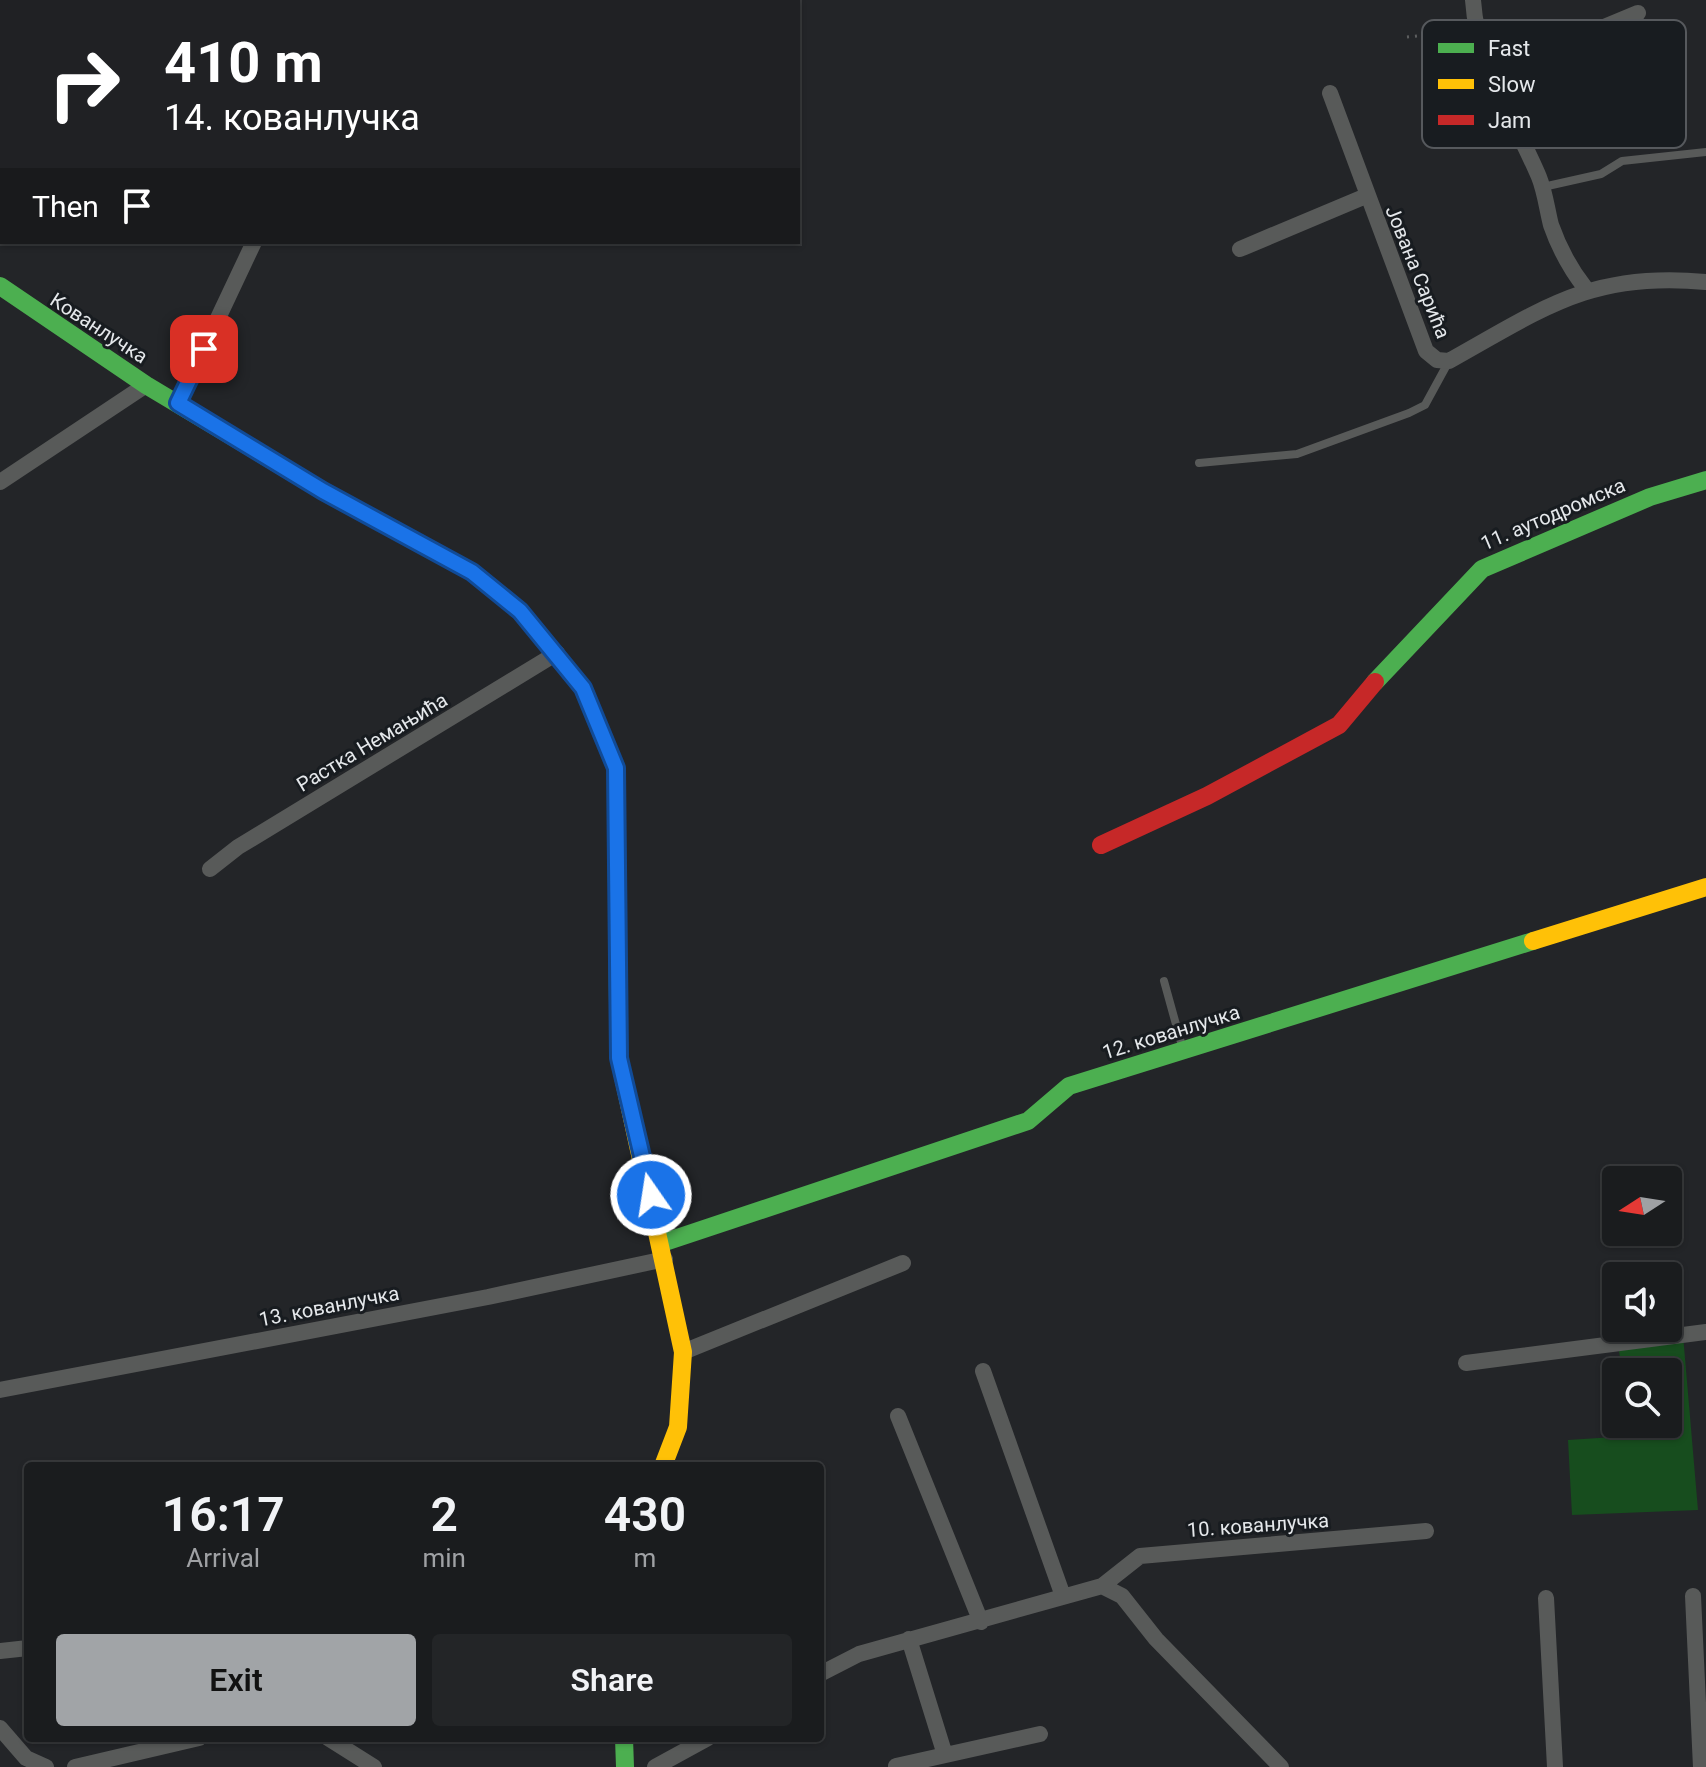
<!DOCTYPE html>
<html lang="en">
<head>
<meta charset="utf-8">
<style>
  :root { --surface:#1a1c1e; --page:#232527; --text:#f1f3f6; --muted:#9fa1a4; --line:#383a3c; --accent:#a1a4a7 }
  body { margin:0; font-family:Roboto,sans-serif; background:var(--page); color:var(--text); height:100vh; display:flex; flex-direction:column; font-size:30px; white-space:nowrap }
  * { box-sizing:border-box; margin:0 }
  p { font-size:26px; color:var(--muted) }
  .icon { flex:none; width:44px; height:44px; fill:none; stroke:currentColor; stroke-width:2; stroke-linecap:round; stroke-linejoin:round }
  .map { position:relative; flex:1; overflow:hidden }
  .sheet { position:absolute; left:24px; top:1462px; width:800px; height:280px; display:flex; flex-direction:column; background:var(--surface); border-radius:8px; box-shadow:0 2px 6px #0004,0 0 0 2px var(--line) }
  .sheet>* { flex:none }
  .guide { position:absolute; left:0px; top:0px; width:800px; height:244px; box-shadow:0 2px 6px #0004,0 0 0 2px var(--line); background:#202124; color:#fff; overflow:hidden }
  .needle { width:52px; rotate:258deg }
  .buttons { position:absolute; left:1602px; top:1166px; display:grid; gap:16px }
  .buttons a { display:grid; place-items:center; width:80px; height:80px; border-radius:8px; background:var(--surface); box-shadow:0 2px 6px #0004,0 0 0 2px var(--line); font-size:40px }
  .pin { position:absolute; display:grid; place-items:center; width:68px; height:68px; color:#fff; margin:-34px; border-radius:16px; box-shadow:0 4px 12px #0006 }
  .me { position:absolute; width:88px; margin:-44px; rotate:347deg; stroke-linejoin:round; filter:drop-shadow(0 0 6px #0008) }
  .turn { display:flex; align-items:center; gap:28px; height:168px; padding:0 32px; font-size:36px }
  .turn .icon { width:104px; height:104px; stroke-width:2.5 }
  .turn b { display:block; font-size:56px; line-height:68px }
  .then { display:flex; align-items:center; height:76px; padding:0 32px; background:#0003; gap:16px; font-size:30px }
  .eta { display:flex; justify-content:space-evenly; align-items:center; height:136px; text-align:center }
  .eta b { font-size:48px; font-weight:600; line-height:56px }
  .primary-button { display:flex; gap:16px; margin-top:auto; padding:16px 32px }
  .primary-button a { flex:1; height:92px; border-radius:8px; background:var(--accent); color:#111; font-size:32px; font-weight:600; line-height:92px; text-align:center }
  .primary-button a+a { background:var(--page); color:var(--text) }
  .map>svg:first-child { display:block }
</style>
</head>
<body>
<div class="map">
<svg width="1706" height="1767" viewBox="0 0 1706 1767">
  <rect width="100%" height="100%" fill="#232528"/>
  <path fill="#174d1e" d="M1683 1335 1698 1510 1572 1515 1568 1440 1630 1436 1629 1424H1668V1372H1622L1618 1344Z"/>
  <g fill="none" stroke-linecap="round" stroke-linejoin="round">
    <path stroke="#5c5e5f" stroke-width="3" stroke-dasharray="2 6" stroke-linecap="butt" d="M216 0 223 2
      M1407 37 1463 31"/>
    <path stroke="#585a59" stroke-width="8" d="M1543 187 1601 174 1622 161 1706 152
      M1199 463 1297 454 1409 413 1425 405 1449 361
      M1164 981 1182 1046"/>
    <path stroke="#585a59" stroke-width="16" d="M1473 0C1477 65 1514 118 1539 177 1545 192 1547 209 1551 225 1559 248 1571 270 1586 289
      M332 2 335 0
      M694 2 696 0
      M1494 82 1549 50 1638 13
      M1330 93 1426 351 1437 360 1449 361C1544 308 1592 271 1706 282
      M1240 249 1366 196
      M178 403 254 242
      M0 482 146 385
      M210 869 238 847 557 653
      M683 1352 903 1263
      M1466 1363 1706 1332
      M983 1371 1063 1596
      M0 1390 488 1297 665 1259
      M898 1416 981 1622
      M1102 1586 1140 1556 1426 1531
      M1693 1596 1701 1767
      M1546 1598 1555 1767
      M909 1639 945 1755
      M0 1651 28 1648
      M820 1674 859 1654 1102 1586 1122 1596 1156 1639 1281 1767
      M0 1728 26 1758 46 1767
      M328 1738 374 1767
      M896 1766 1040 1734
      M75 1767 199 1738
      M655 1767 708 1738"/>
    <path stroke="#4caf50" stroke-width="18" d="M0 286 146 385 323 491 472 572 520 611 583 688 616 768 618 1005
      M1375 682 1482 569 1650 497 1706 480
      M662 1243 1028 1121 1069 1086 1533 941
      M624 1738 625 1767"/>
    <path stroke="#ffc107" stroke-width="18" d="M1533 941 1706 887
      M618 1005 619 1058 683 1352 678 1427 663 1466"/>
    <path stroke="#c62828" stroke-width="18" d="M1101 845 1207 796 1339 725 1375 682"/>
  </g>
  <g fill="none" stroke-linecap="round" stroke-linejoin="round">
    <g stroke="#114b97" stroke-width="20">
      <path id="route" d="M204 349 178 403 323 491 472 572 520 611 583 688 616 768 619 1058 651 1195"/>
    </g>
    <use href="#route" stroke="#1a73e8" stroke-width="14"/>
  </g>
  <g text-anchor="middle" stroke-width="6" stroke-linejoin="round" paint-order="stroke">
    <g font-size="20" fill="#e5e8eb" stroke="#181c20">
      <text transform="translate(1418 272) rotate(68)" y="7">Јована Сарића</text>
      <text transform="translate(99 328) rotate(33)" y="7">Кованлучка</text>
      <text transform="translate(1553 514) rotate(-23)" y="7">11. аутодромска</text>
      <text transform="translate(372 742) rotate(-31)" y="7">Растка Немањића</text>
      <text transform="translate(1171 1032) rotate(-17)" y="7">12. кованлучка</text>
      <text transform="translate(329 1306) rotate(-11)" y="7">13. кованлучка</text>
      <text transform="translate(1258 1525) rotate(-4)" y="7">10. кованлучка</text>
    </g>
  </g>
  <rect x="1422" y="20" width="264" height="128" rx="12" fill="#181c20" stroke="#56595d" stroke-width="2"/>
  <rect x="1438" y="43" width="36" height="10" fill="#4caf50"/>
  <rect x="1438" y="79" width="36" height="10" fill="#ffc107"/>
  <rect x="1438" y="115" width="36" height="10" fill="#c62828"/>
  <g font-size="22" fill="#e5e8eb">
    <text x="1488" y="56">Fast</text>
    <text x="1488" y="92">Slow</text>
    <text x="1488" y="128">Jam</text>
  </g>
</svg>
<div class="buttons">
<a><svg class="needle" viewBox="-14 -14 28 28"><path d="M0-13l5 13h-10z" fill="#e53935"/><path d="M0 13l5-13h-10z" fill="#9fa1a4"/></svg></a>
<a><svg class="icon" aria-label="sound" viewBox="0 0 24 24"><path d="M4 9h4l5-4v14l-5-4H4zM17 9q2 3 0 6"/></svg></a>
<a><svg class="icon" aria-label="search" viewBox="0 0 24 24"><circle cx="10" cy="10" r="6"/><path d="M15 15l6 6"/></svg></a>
</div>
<div class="pin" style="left:204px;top:349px;background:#d93025"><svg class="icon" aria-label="arrive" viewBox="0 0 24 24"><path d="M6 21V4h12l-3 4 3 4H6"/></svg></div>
<svg class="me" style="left:651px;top:1195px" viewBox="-20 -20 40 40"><circle r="17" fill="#1a73e8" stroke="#fff" stroke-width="3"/><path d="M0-11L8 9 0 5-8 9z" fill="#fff"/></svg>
<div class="guide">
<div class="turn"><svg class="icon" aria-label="right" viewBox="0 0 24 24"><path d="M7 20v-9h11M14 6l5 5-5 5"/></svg><div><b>410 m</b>14. кованлучка</div></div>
<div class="then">Then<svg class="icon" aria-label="arrive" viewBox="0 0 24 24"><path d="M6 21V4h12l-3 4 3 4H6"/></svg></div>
</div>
<section class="sheet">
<div class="eta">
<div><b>16:17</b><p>Arrival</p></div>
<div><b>2</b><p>min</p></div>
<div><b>430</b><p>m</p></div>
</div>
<div class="primary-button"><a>Exit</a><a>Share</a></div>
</section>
</div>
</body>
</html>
